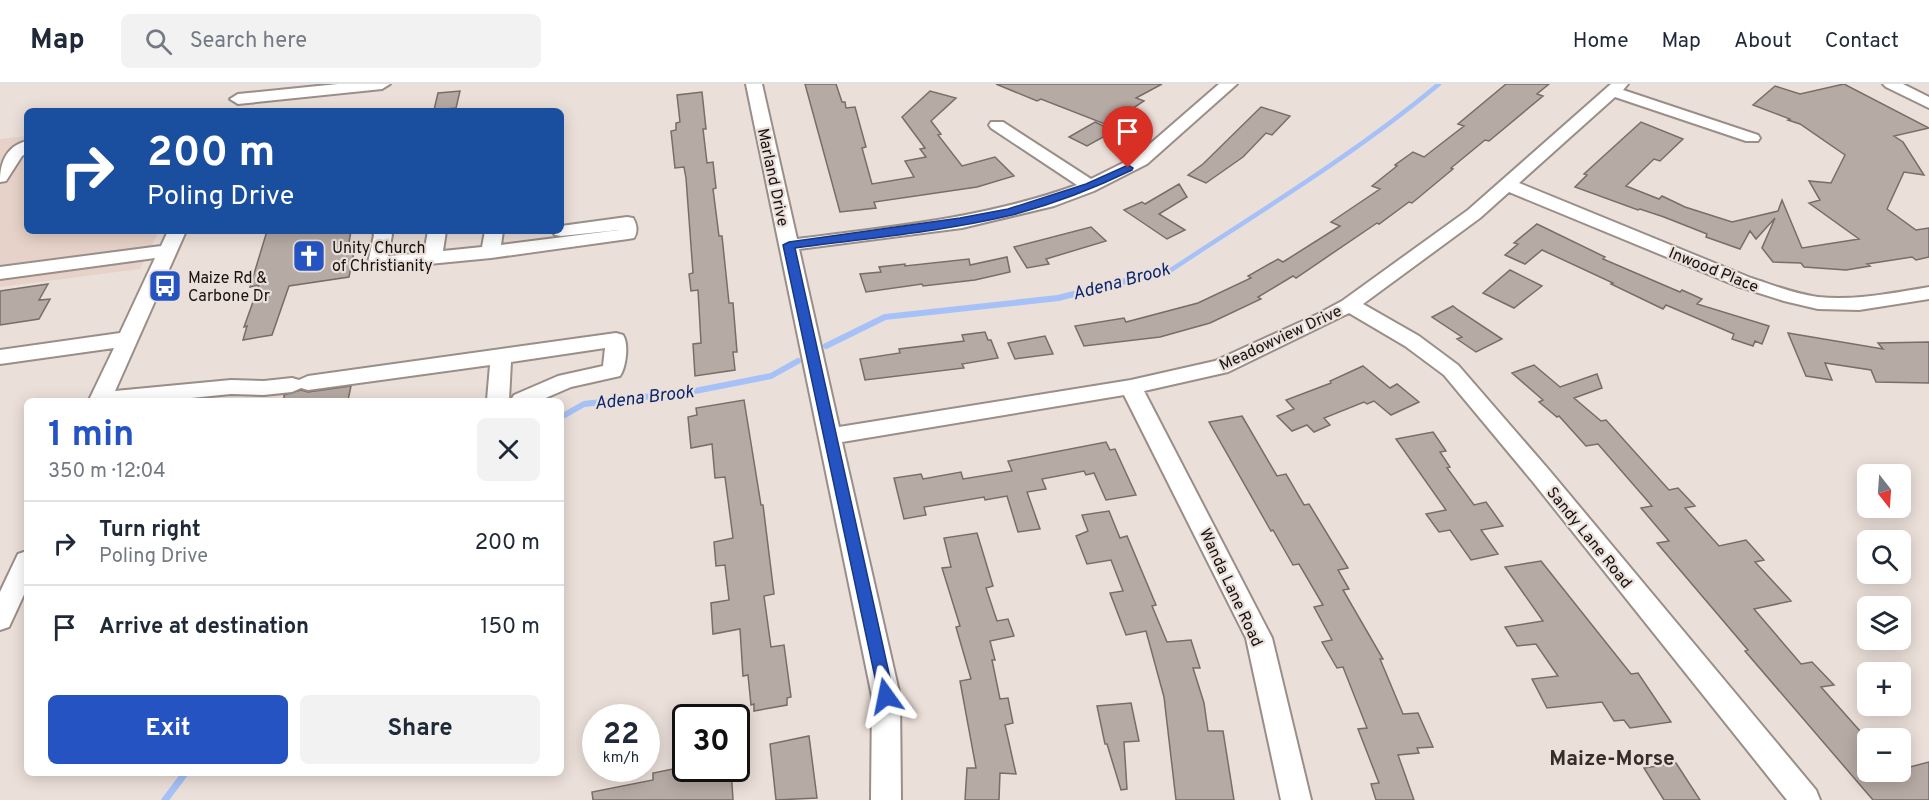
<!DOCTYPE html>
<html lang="en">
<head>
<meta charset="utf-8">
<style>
  :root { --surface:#fff; --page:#f2f2f3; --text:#1f2937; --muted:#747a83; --line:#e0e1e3; --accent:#2554c2 }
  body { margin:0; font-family:Overpass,sans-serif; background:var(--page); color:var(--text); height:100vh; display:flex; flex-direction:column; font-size:22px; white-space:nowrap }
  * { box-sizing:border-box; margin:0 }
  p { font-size:20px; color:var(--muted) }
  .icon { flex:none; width:33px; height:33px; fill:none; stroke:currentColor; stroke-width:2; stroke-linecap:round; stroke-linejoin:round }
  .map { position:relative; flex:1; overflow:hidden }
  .details { position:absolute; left:24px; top:314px; width:540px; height:378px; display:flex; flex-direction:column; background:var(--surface); border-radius:9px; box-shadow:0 3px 15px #0003 }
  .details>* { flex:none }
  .banner { position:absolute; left:24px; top:24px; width:540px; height:126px; border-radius:9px; box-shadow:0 3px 15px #0003; background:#1a4fa0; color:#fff; overflow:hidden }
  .needle { width:39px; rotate:163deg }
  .controls { position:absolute; left:1857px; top:380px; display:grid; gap:12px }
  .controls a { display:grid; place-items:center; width:54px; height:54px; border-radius:9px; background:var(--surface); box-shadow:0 3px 15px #0003; font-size:30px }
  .speed { position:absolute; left:582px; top:620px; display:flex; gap:12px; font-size:30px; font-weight:700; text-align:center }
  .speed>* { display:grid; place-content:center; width:78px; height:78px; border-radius:50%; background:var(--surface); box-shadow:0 3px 15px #0003; line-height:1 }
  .speed small { font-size:15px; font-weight:400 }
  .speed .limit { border:3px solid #111; border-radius:9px; background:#fff; color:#111 }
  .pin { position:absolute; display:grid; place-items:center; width:51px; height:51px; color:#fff; margin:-62px -26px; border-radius:50% 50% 50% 0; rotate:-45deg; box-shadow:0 0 6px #0007 }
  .pin .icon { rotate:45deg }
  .me { position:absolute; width:66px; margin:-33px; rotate:348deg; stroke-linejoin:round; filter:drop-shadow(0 0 4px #0008) }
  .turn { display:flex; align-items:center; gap:21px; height:126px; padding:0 24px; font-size:27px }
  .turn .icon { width:78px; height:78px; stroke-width:2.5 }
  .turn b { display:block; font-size:42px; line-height:51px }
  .round { display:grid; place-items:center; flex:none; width:63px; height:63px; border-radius:9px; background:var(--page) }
  .headline { display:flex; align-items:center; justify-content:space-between; height:102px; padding:0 24px }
  h1 { font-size:36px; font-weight:700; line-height:45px; color:var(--accent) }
  .primary-button { display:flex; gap:12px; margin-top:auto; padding:12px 24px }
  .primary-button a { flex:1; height:69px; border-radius:9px; background:var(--accent); color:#fff; font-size:24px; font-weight:700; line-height:69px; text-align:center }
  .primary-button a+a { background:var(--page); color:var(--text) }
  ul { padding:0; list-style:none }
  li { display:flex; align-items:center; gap:18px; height:84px; padding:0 24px; border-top:2px solid var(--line) }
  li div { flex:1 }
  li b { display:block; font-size:22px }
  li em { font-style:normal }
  header { display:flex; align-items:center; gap:36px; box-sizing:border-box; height:84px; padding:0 30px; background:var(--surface); border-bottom:2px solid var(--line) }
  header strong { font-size:28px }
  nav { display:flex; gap:33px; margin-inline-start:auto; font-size:21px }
  .search { width:420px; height:54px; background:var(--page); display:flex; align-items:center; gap:15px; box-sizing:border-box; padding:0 21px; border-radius:9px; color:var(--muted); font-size:22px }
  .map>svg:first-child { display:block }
</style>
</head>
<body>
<header>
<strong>Map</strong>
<div class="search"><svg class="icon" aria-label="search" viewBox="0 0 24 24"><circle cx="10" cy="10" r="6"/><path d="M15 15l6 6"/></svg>Search here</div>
<nav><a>Home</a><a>Map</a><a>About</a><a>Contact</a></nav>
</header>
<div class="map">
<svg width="1929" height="716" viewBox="0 0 1929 716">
  <rect width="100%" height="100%" fill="#ebdfd9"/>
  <path fill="#e6d2c8" d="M27 52V147H159L140 185 0 203V55Z"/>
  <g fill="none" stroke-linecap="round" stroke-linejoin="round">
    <path stroke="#a5c1f7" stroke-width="4.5" d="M1160 189 1171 186C1262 126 1355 70 1439 0"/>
    <path stroke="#a5c1f7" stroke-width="6" d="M826 262 885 233 1058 214 1166 187
      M561 333 584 320 695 307 771 292 798 277"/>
    <path stroke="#a5c1f7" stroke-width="7" d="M165 716 186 688"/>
  </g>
  <path fill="#b6aaa4" stroke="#786d68" stroke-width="1.5" d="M805 0H836L842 18H845L846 24 855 23 866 63 862 64 872 100 914 93 905 77 926 73 920 65 925 64 902 33 930 7 956 14 931 37 941 50 938 51 962 82 995 73 1014 92 977 103 874 118 876 124 840 128Z
    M996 0H1162L1136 14 1144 17 1124 30 1128 32 1110 42 1041 15 1037 17Z
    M1506 0H1549L1537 10 1543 12 1489 57 1485 56 1451 84 1453 85 1412 119 1409 118 1379 140 1377 139 1296 194 1293 192 1258 213 1261 215 1210 239 1160 253 1084 262 1075 242 1124 234 1126 238 1198 219 1251 194 1248 192 1278 175 1283 178 1340 142 1331 138 1380 105 1372 102 1397 82 1395 81 1413 68 1424 73 1464 42 1458 40Z
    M1844 0 1929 44 1894 52 1903 58 1924 91 1904 88 1887 125 1916 146 1929 144V173L1916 176 1912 173 1867 180 1870 182 1846 186 1804 183 1801 179 1773 178 1762 164 1775 134 1756 155 1750 147 1740 165 1706 153 1707 150 1664 133 1640 125 1638 126 1575 103 1587 91 1584 90 1641 38 1683 55 1660 77 1654 75 1626 102 1659 115 1662 112 1685 123 1732 138 1778 127 1782 116 1802 164 1859 155 1809 119 1820 116 1809 97 1831 99 1845 71 1800 40 1788 36 1790 35 1753 21 1775 2 1800 10Z
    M460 7 456 24 434 26 438 9Z
    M702 8 706 45H703L707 79 713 78 716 104 713 105 719 152H722L729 219H733L737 268H733L735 286 695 292 693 260 701 259 698 206 691 207 689 190 693 189 686 94 684 83 675 84 671 47 676 46V39L680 38 677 11Z
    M1261 23 1290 32 1272 51 1266 49 1243 73 1206 99 1188 91 1203 80Z
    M1095 38 1114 47 1087 62 1069 53Z
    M1179 100 1187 113 1159 130 1185 146 1167 155 1124 126 1142 118 1145 120Z
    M1537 140 1605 173 1603 175 1680 208 1682 206 1702 215 1697 220 1769 242 1762 260 1755 257 1753 262 1732 255 1734 250 1666 221 1663 225 1611 200 1613 199 1542 166 1525 180 1505 171 1518 160 1514 159Z
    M1091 143 1106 157 1046 175 1049 180 1027 184 1014 163Z
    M267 147H351L348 164 355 163 349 193 289 202 272 251 243 256 247 242 244 243 259 201 250 203Z
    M1007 173 1010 188 975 196 923 202 922 200 866 208 860 190 881 188 879 183 905 180V182L969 175 970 181Z
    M1510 186 1542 202 1514 224 1483 209Z
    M48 200 39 216 50 215 39 235 0 241V207Z
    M1453 222 1458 226 1502 255 1476 268 1457 255 1462 253 1432 233Z
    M985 248 988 256H991L998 274 962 280 964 284 865 296 860 275 900 269 899 265 964 257 962 251Z
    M1788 249 1883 265 1878 259 1929 258V299L1876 298 1871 286 1825 279 1832 296 1806 292Z
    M1045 252 1053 270 1015 275 1008 259Z
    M1534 281 1560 303 1597 290 1602 304 1574 314 1601 337 1606 336 1669 406 1678 404 1695 422 1685 424 1719 462 1746 456 1764 476 1755 478 1791 517 1754 525 1801 580 1812 578 1834 601 1821 603 1868 656V694L1929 678V716H1873L1745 567 1748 566 1657 459 1669 457 1641 424 1652 422 1598 360 1586 362 1559 332 1557 333 1539 318 1543 316 1512 289Z
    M1363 282 1390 304 1397 300 1419 318 1391 331 1374 317 1367 320 1364 318 1324 334 1330 341 1314 348 1307 341 1292 347 1277 332 1294 325 1286 316 1331 299 1330 297Z
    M351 302 348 316H284V311L301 306 308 308Z
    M744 316 761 421H763L774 510 764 512 771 563 784 561 791 613 787 614V621L754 627V620L751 621 748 591 743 592 740 545 713 550 711 519 729 516 725 481 716 482 714 458 733 454 725 393 715 394 712 360 691 364 688 333 697 331 696 324Z
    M1242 332 1277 392 1286 390 1304 421 1309 420 1348 484 1338 486 1349 505 1343 506 1383 575H1380L1403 630 1418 629 1433 663 1417 664 1419 669 1398 671 1414 716H1376L1371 700 1379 699 1358 645 1367 644 1343 583 1337 584 1322 558 1332 556 1314 523 1323 521 1299 480 1293 481 1273 446 1271 447 1209 338Z
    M1433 348 1446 367 1440 368 1450 383 1447 384 1474 421 1486 418 1503 442 1481 446 1498 470 1471 476 1450 446 1439 448 1426 430 1446 426 1396 355Z
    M1106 358 1110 366 1115 365 1136 411 1106 416 1094 389 1086 391 1084 387 1042 395 1046 405 1027 408 1040 445 1018 448 1007 412 985 416 984 413 924 423 926 431 904 435 894 394 921 390 923 395 961 388 963 395 1012 387 1008 377Z
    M1109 427 1120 454 1127 452 1156 521 1152 522 1167 558 1191 556 1200 584H1193L1204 619 1208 647H1223L1234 716H1176L1164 613 1146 547 1126 551 1110 509 1123 507 1111 476 1087 480 1076 452 1088 447 1082 431Z
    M977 449 993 502 986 504 997 537 1008 535 1014 552 990 557 995 576H992L1000 615 1008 614 1013 639 1005 641 1016 690 1000 689 999 716H965L967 684H976L960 597 971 595 956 543 960 542 942 484 951 483 944 454Z
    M1541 477 1631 590 1638 589 1671 638 1630 644 1624 636 1614 637 1602 618 1547 624 1532 595 1558 592 1536 560 1517 562 1505 543 1543 537 1505 483Z
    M1131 619 1139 657 1124 658 1127 705 1121 706 1107 660H1105L1097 622Z
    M809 652 817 714 776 716 770 660Z
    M1676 679 1700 716H1664L1644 684Z
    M678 684H731L733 716H593L592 708 653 696V689Z"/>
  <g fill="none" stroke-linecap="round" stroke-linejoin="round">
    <g stroke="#9a8e88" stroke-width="4">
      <path id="minor" d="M338 0H390L382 5 238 20 230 15 238 10Z
        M746 0H762L797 155C892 143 986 134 1077 101L991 44 989 41 991 38H1003L1091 95 1135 73 1219 0H1237L1147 80 1094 107 1054 122 962 144 799 165 839 343 1131 296 1215 277 1318 230 1342 217 1468 126 1611 0H1628L1623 6 1758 51 1760 54 1758 57H1746L1615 13 1519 99 1751 194C1773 201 1795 210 1818 213 1855 217 1893 209 1929 203V215L1859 226 1818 225 1784 217 1737 202 1509 108 1480 134 1363 220 1419 252 1458 281 1549 386 1816 706 1820 716H1787L1533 398 1444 291 1405 262 1349 229 1228 288 1144 307 1272 554 1311 716H1281L1246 554 1124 311 842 358 900 612 901 716H871L872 612Z
        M1883 0H1903L1929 13V24L1886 3Z
        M27 57V69L22 72 6 97 0 98C0 79 6 62 27 57Z
        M627 133 633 134C637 140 638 148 634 154L628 155 491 174 377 185 370 183 368 179 374 151 372 147H390L392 151 388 172 424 169 428 147H446L443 167 482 163 485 147H503L501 161 619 146 561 152 555 151 552 147H561V142Z
        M168 147H186L115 307 231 296 264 297 292 294 299 296 308 292 616 249 623 251C629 260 626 283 620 292L571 303 541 316H511L514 311 558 292 603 282 605 264 511 278 509 316H487L490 281 308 306 301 304 292 308 264 311 231 310 171 316H89L114 264 0 280V266L120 249 155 174 0 195V183L161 162Z
        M27 467V504L9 543 0 546V508L18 470Z"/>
    </g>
    <use href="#minor" fill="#fff" fill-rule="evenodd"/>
  </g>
  <path fill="#2554c2" stroke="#18377e" stroke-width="1.5" d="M1128 81 1133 84 1132 86C1093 105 1053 120 1012 131 941 148 867 154 795 164L894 612 892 617 886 619 880 617 783 161 789 158 960 134 1008 125 1086 100Z"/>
  <defs>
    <g id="church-square" transform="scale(1.725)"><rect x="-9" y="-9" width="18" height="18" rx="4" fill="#2554c2" stroke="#ebdfd9"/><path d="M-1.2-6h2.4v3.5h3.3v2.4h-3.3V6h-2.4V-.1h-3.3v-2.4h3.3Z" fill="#fff"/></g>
    <g id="bus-square" transform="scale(1.725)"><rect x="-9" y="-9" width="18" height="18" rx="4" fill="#2554c2" stroke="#ebdfd9"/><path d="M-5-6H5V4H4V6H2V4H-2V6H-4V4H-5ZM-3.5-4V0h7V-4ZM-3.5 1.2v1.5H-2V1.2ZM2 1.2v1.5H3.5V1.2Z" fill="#fff"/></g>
  </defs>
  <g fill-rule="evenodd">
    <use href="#church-square" x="309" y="172"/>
    <use href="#bus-square" x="165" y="202"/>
  </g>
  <g text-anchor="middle" stroke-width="4.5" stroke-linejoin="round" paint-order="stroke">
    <g font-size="16" fill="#161210" stroke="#ebdfd9">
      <text transform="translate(774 93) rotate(78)" y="6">Marland Drive</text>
      <text transform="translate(1714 185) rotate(22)" y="6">Inwood Place</text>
      <text transform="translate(1280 253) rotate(-25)" y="6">Meadowview Drive</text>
      <text transform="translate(1590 453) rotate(51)" y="6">Sandy Lane Road</text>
      <text transform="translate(1232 503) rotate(65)" y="6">Wanda Lane Road</text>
    </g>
    <g font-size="16" fill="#161210" stroke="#ebdfd9" text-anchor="start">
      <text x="332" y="169">Unity Church<tspan x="332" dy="18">of Christianity</tspan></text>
      <text x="188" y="199">Maize Rd &amp;<tspan x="188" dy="18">Carbone Dr</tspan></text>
    </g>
    <g font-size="18" font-style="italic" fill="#082671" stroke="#ebdfd9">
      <text transform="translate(1121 197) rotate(-15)" y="6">Adena Brook</text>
      <text transform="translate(644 313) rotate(-7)" y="6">Adena Brook</text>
    </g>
    <g font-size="21" font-weight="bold" fill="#372d28" stroke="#ebdfd9">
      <text x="1612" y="681">Maize-Morse</text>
    </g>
  </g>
</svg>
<div class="controls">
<a><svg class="needle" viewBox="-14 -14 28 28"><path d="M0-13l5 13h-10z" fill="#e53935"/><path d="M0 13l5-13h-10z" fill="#747a83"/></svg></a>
<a><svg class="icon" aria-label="search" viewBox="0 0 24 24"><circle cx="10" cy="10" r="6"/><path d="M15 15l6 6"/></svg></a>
<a><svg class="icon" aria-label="layers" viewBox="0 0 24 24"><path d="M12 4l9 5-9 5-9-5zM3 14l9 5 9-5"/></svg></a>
<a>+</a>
<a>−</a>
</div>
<div class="speed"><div>22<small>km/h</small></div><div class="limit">30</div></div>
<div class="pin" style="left:1128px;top:84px;background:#d93025"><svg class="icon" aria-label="arrive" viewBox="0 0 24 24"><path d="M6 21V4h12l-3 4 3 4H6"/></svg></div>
<svg class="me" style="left:886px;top:612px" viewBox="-20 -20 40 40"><path d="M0-17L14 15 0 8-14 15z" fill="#2554c2" stroke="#fff" stroke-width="4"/></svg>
<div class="banner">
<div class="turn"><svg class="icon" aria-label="right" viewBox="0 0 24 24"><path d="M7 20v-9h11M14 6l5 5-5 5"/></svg><div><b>200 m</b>Poling Drive</div></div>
</div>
<section class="details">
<div class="headline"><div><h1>1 min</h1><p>350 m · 12:04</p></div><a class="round"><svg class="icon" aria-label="close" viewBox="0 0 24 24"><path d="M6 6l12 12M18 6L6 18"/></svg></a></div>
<ul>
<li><svg class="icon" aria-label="right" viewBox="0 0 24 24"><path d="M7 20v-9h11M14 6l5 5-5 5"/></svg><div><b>Turn right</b><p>Poling Drive</p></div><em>200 m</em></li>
<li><svg class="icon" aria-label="arrive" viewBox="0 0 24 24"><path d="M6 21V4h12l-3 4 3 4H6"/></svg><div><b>Arrive at destination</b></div><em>150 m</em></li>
</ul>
<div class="primary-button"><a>Exit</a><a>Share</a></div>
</section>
</div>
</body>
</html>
